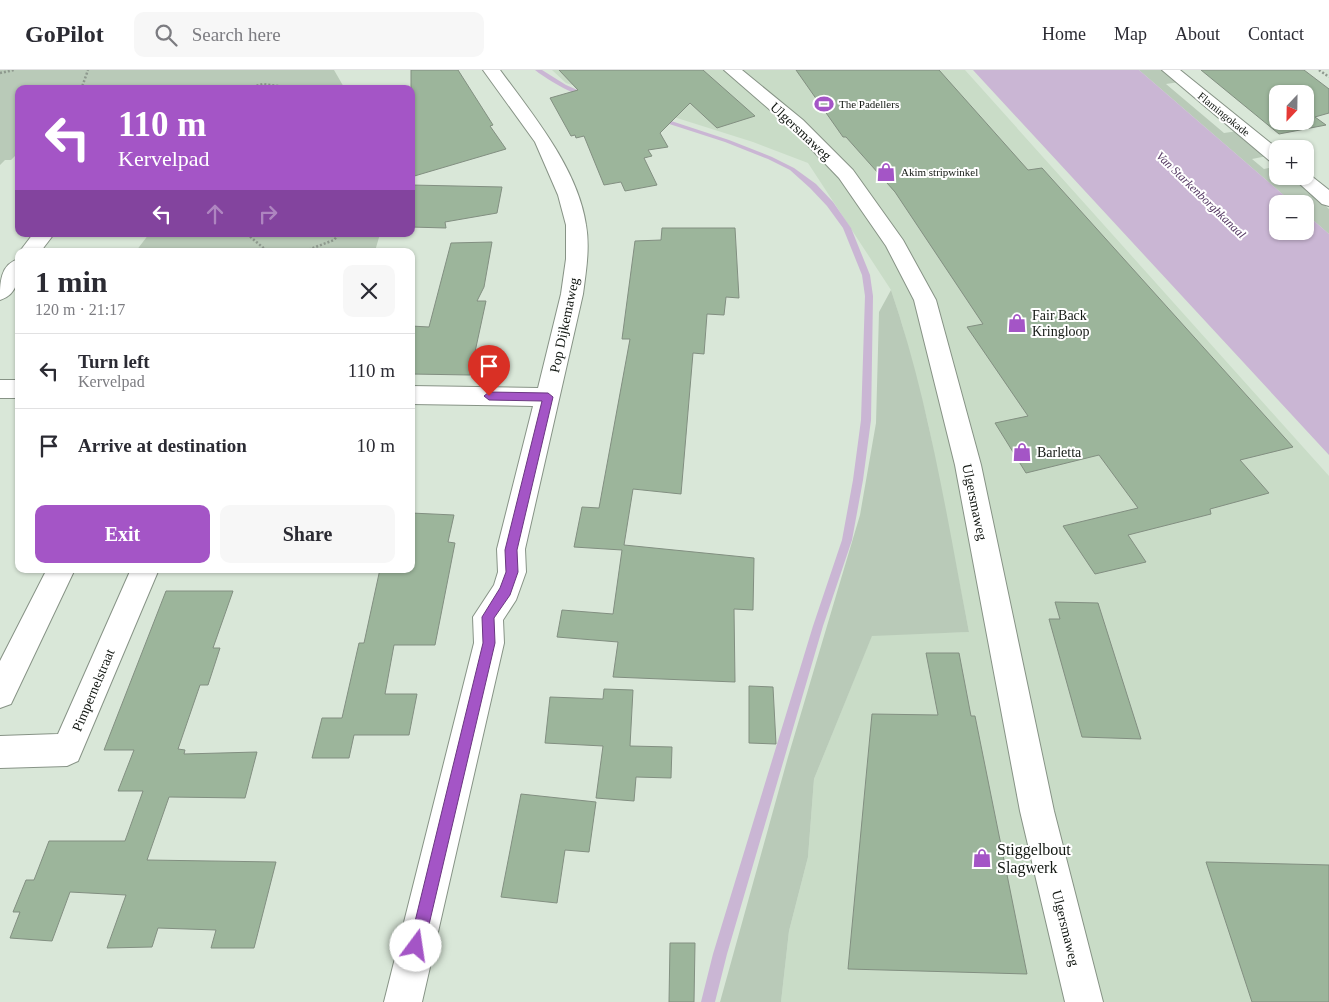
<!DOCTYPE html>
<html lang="en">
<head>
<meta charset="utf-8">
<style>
  :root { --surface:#fff; --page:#f7f7f7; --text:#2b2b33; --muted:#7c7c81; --line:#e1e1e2; --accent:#a455c6 }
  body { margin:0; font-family:Georgia,serif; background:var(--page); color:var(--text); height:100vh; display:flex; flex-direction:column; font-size:19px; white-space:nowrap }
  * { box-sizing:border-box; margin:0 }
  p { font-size:16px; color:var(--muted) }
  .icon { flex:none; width:28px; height:28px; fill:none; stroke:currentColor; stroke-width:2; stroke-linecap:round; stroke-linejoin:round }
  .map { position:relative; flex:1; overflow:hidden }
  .details { position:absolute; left:15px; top:178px; width:400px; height:325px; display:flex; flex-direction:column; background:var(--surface); border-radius:10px; box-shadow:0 1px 4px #0004 }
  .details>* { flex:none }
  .hud { position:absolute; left:15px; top:15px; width:400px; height:152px; border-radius:10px; box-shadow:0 1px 4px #0004; background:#a455c6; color:#fff; overflow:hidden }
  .needle { width:32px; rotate:202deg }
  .controls { position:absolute; left:1269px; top:15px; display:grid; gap:10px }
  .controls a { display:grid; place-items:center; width:45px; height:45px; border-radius:10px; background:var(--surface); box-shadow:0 1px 4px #0004; font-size:25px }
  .pin { position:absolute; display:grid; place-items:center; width:42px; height:42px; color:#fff; margin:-51px -21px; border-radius:50% 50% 50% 0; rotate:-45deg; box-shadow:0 0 5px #0007 }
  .pin .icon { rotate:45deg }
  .me { position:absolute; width:55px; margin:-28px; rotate:14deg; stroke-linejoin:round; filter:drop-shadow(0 0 4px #0008) }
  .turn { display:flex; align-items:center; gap:18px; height:105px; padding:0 20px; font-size:22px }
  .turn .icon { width:65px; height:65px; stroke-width:2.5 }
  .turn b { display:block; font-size:35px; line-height:42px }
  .lanes { display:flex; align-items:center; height:48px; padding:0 20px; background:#0003; justify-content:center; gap:25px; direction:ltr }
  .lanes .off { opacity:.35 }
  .round { display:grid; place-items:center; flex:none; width:52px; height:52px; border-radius:10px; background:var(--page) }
  .headline { display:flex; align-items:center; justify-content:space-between; height:85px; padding:0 20px }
  h1 { font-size:30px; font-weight:800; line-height:38px }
  .button { display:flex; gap:10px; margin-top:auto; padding:10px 20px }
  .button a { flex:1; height:58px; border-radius:10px; background:var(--accent); color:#fff; font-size:20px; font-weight:800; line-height:58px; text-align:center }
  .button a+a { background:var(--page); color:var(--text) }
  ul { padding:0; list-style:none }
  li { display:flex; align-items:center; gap:15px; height:75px; padding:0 20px; border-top:1px solid var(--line) }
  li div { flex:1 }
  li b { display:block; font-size:19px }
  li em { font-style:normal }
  header { display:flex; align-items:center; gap:30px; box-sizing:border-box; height:70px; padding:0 25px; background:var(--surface); border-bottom:1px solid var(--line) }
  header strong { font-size:24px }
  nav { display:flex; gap:28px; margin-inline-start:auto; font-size:18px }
  .search { width:350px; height:45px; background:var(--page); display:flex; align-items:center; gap:12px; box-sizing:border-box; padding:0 18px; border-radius:10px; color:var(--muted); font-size:19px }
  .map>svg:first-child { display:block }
</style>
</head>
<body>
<header>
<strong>GoPilot</strong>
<div class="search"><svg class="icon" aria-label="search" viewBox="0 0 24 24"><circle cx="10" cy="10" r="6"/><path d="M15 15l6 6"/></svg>Search here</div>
<nav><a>Home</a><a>Map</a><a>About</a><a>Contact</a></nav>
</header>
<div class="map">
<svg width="1329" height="932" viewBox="0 0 1329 932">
  <rect width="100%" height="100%" fill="#d9e7d8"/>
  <path fill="#c9dcc7" d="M552 0H965L1329 406V932H781L789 861 808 787 814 709 872 565 969 562 928 353 902 254 891 220 808 93 753 72 566 13Z"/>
  <path fill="#b9cab8" d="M0 0H334L345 19H19V82L11 90H5L0 95Z
    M1139 0H1165L1179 12 1166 14 1224 63 1238 61 1267 86 1252 89 1264 99 1277 96 1278 106H1291L1329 139V164L1305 143V134H1294Z
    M149 164H380L375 181H136Z
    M891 220C929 331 947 448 969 562L872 566 814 709 808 787 789 861 781 932H720L788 687 860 445 876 353 879 242Z"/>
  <path fill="#cab6d4" d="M973 0H1139L1294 134H1278V161H1305V143L1329 164V385Z"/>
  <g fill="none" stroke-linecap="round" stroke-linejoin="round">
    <path fill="#cab6d4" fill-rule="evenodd" d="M535 0H542L566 15 591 26C582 31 543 7 535 0Z
      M659 47 729 70 772 87 794 98 816 114 833 132 851 158 870 205 873 226 871 350 863 410 852 470 823 556 727 884 715 932H701L713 884 813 556 842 470 853 410 861 350 865 226 862 205 843 158 827 136 810 118 790 100 768 89 725 72 657 50 656 49Z"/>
  </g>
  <path fill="#9cb59b" stroke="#828f81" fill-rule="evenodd" d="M411 0H458L493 55 490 56 506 79 411 107Z
    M559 0H703L755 46 717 58 690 33 660 63 668 77 648 80 652 86 644 88 657 115 625 121 621 112 604 115 584 66 576 68 575 65 571 66 550 28 578 20Z
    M796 0H939L1028 100 1042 98 1293 377 1240 390 1269 423 1210 439 1211 444 1128 465 1146 492 1095 504 1063 456 1138 438 1099 385 1026 403 995 353 1028 346 967 257 983 254 895 122 846 67H843Z
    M1201 0H1304L1329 19V43L1315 47 1326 55 1279 64ZM1278 24H1305V51H1278Z
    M411 115 502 117 497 143 445 152 446 158 411 157Z
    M662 158H735L739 228 726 227 724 245 707 244 704 284 693 283 681 424 633 419 624 475 754 488 753 540 734 539 735 612 613 607 618 572 557 567 562 540 613 544 622 480 574 477 582 437 599 438 630 269H622L635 171 661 170Z
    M492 172 484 217 477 231H486L470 305 411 304V256L429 257 451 173Z
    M411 443 454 445 448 472 455 473 435 575H394L385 624H417L409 665H354L349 688H312L322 648H342L359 573H364L380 499H411Z
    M166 521H233L213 578H220L208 615H200L178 679 185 680 184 684 257 682 245 728 169 727 147 790 276 792 254 878H211L216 860 158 858 152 877 107 878 126 825 70 822 52 871 10 868 20 842H13L26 810H34L49 771H125L143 721H118L134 680H104Z
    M1055 532 1098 533 1141 669 1082 667 1049 549H1060Z
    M926 583H959L971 646H975L1027 904 848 899 872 644 938 645Z
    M749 616 773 617 776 674 749 673Z
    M604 619 633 620 630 676 672 677 671 708 636 707 634 731 596 728 603 676 545 673 550 627 603 629Z
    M521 724 596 732 589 782 565 780 557 833 501 827Z
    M1206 792 1329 795V932H1252Z
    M670 873H695L694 932H669Z"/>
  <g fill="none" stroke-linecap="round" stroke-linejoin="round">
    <g stroke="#879386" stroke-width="2">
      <path id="street" d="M483 0H500C533 45 578 99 586 155 590 178 586 201 583 224L525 479 526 502 516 530 503 550 504 573 422 932H384L474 573 473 547 494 515 498 502 497 479 533 336 411 334V316L538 318 561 224 566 189V155L558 125 535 72Z
        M1162 0H1180L1278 79V94L1271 92Z
        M1305 101 1329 120V136L1322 134 1291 106H1305Z
        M33 164H54L41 181H20Z
        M19 189C19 206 19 224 0 230 0 213 0 194 19 189Z
        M0 310H19V328H0Z
        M47 499H75L11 634 0 638V591Z
        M131 499H159L78 691 67 696 0 698V666L58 664Z"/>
    </g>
    <g stroke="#879386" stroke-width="2">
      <path id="secondary" d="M724 0H742L803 50 853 100 903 170 936 230 981 395 1054 741 1103 932H1065L1020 741 955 395 914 230 886 176 839 108 791 58Z"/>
    </g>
    <path stroke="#8e998e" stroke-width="2.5" stroke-dasharray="2 2" stroke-linecap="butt" d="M1319 0 1329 7
      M0 3 14 0
      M84 19 82 17 88 0
      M245 19 263 14 300 19
      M247 164 267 181
      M305 181 334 170 339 164"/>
    <use href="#street" fill="#fff" fill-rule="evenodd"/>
    <use href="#secondary" fill="#fff" fill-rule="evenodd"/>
  </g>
  <path fill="#a455c6" stroke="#6b3781" d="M489 322 548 323 553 327 517 480 518 502 510 525 494 548 495 573 424 876 422 881 416 883 411 881 409 876 483 573 482 547 500 518 506 502 505 480 542 331 489 330 484 326Z"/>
  <defs>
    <g id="stadium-bare" transform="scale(1.5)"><path d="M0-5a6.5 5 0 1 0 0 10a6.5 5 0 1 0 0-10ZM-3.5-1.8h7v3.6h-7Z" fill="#a455c6" stroke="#fff" stroke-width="2.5" paint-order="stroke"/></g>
    <g id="shop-bare" transform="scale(1.5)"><path d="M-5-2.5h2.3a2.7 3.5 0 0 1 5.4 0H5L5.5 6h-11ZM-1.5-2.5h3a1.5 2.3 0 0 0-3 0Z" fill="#a455c6" stroke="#fff" stroke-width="2.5" paint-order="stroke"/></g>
  </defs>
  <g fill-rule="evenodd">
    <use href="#stadium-bare" x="824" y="34"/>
    <use href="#shop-bare" x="886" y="102"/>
    <use href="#shop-bare" x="1017" y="253"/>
    <use href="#shop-bare" x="1022" y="382"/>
    <use href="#shop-bare" x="982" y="788"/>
  </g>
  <g text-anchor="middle" stroke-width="4" stroke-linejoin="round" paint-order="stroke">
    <g font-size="11" fill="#121712" stroke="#fff" text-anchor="start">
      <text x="839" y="38">The Padellers</text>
      <text x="901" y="106">Akim stripwinkel</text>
    </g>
    <g font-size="11" fill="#121712" stroke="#fff">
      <text transform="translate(1224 44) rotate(39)" y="4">Flamingokade</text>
    </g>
    <g font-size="12" font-style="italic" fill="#553963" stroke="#fff">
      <text transform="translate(1201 125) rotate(44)" y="4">Van Starkenborghkanaal</text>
    </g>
    <g font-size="14" fill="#121712" stroke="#fff">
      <text transform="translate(801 61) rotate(43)" y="5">Ulgersmaweg</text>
      <text transform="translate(564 255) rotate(-78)" y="5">Pop Dijkemaweg</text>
      <text transform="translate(975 432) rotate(78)" y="5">Ulgersmaweg</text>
      <text transform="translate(93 620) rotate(-67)" y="5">Pimpernelstraat</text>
      <text transform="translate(1066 858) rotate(76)" y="5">Ulgersmaweg</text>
    </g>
    <g font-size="14" fill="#121712" stroke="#fff" text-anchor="start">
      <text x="1032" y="250">Fair Back<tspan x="1032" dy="16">Kringloop</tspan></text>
      <text x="1037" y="387">Barletta</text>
    </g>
    <g font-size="16" fill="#121712" stroke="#fff" text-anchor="start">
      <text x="997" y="785">Stiggelbout<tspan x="997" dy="18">Slagwerk</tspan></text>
    </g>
  </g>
</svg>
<div class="controls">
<a><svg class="needle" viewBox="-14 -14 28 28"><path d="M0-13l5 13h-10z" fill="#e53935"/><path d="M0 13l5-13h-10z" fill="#7c7c81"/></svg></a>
<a>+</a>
<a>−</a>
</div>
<div class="pin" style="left:489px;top:326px;background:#d93025"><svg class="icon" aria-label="arrive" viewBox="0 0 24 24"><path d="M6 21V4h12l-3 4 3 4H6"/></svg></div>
<svg class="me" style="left:416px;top:876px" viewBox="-20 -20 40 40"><circle r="19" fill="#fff"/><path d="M0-13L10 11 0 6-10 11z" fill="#a455c6"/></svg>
<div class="hud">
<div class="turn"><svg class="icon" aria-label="left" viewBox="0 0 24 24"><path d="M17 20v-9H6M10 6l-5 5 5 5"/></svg><div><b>110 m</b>Kervelpad</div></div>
<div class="lanes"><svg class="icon" aria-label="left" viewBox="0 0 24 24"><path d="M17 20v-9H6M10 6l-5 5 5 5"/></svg><svg class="icon off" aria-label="ahead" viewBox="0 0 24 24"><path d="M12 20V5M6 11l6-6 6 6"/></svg><svg class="icon off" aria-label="right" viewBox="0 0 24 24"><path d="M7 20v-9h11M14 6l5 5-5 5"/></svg></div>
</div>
<section class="details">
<div class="headline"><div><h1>1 min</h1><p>120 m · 21:17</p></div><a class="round"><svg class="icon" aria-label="close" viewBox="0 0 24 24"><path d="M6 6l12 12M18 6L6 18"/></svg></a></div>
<ul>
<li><svg class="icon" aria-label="left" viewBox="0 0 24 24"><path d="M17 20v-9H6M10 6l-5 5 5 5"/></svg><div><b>Turn left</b><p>Kervelpad</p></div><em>110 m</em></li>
<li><svg class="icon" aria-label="arrive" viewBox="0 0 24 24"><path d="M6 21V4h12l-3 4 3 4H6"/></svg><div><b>Arrive at destination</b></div><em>10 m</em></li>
</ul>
<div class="button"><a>Exit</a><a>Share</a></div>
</section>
</div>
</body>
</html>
